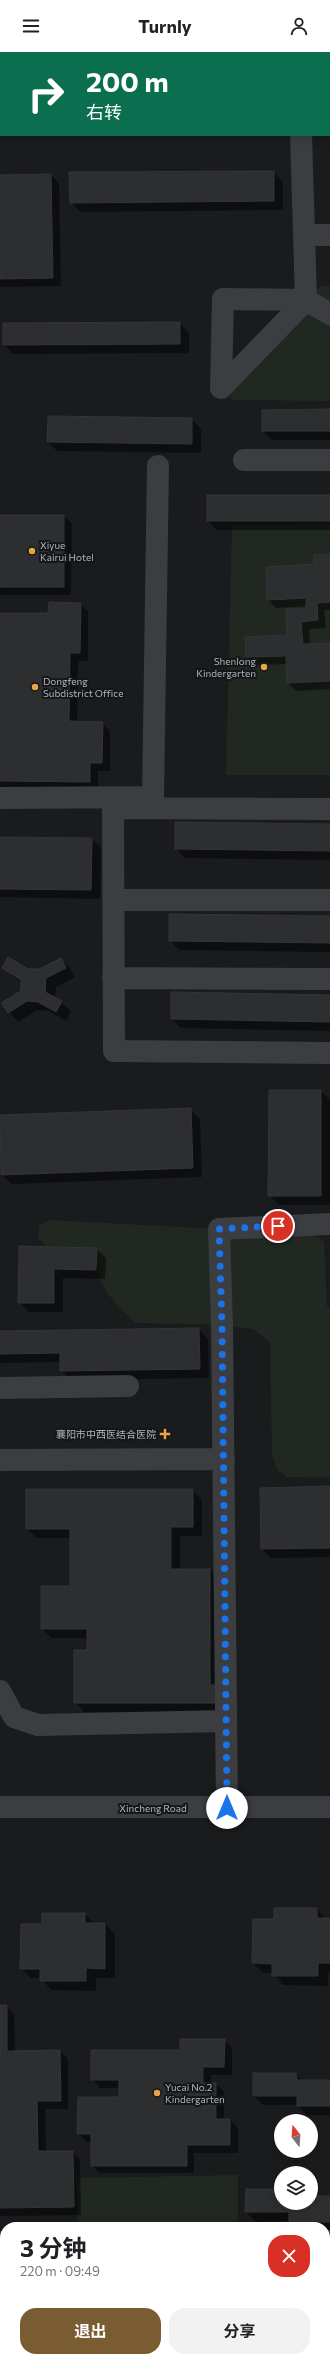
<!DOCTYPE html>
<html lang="zh">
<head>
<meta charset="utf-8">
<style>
  :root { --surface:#fff; --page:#f2f2f2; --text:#202124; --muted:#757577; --accent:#7a5c33 }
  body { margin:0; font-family:Commissioner,"Noto Sans SC",sans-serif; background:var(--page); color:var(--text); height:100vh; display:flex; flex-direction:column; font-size:15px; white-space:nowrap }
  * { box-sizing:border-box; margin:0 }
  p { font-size:13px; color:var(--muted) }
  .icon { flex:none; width:22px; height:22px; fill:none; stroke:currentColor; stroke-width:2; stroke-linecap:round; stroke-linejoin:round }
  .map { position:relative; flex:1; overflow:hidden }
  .drawer { position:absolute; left:0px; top:2170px; width:330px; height:140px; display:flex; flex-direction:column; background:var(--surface); border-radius:16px 16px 0 0; box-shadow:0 2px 10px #0003 }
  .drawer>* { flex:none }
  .top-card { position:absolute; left:0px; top:0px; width:330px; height:84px; box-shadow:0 2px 10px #0003; background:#0b6e4f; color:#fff; overflow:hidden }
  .needle { width:26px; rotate:343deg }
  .fabs { position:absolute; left:274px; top:2062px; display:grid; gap:8px }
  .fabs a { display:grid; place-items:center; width:44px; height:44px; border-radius:50%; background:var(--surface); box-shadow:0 2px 10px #0003; font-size:20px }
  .pin { position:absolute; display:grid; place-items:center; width:34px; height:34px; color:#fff; margin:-17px; border:2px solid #fff; border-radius:50%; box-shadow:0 1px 4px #0007 }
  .me { position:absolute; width:44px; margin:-22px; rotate:0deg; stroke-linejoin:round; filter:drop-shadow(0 0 3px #0008) }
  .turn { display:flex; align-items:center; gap:14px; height:84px; padding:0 20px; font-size:18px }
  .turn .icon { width:52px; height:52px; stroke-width:2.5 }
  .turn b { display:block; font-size:28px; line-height:34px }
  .round { display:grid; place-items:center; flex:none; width:42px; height:42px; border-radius:16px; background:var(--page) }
  .head { display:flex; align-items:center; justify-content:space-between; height:68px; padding:0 20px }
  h1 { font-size:24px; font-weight:700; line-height:30px }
  .cta { display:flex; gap:8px; margin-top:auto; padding:8px 20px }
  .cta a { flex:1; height:46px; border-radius:16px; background:var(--accent); color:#fff; font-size:16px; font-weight:700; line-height:46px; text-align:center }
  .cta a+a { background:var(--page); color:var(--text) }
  header { display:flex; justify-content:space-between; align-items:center; height:52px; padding:0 20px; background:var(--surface); font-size:18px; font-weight:700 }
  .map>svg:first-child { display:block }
</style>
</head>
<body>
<header><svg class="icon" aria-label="menu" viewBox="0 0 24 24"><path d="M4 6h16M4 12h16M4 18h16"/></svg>Turnly<svg class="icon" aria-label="person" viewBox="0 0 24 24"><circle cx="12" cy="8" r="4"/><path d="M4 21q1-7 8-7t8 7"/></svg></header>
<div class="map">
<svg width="330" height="2310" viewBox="0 0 330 2310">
  <rect width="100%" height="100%" fill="#1a1b1d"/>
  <path fill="#202821" d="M0 0H330V51L329 1H1L0 53Z
    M321 234H330V349L233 348 221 336Z
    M330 472V723H226L232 473Z
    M50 1168 219 1177 308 1178 324 1190 327 1254 330 1257V1426L287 1425 277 1418 272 1402 270 1290 253 1277 222 1273 135 1271C108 1242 96 1237 97 1196L48 1195 38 1186 39 1173Z
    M238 2123V2175H78L77 2126Z"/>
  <path fill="#0007" d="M0 0H51L52 1H1L0 35Z
    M63 0H217L218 1H63Z
    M329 6H330V39H329Z
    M273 120 283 129V158L80 160 71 150Z
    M51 123 59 131 61 234 0 235V124Z
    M180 271 189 281V301L13 302 4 292Z
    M330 358V388H272L263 379Z
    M192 367 201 377V401L57 399 48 390Z
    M330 444V478H217L208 469Z
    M0 464H64L72 472 71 543H0Z
    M330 503V558H324L326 576 309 577 310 593 330 592V637L296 639 288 631 287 612 255 613 247 605 288 584 307 558V554L276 556 268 548Z
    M80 552 88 560V609H78L77 670 102 671 110 679V719H98V738L0 737V563L49 562Z
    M330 773V808L185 806 176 796Z
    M0 786 92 787 101 796 100 847 0 845Z
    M330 865V900L179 898 170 888Z
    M60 907 70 916 75 925 56 935 55 946 71 959 66 969 49 959 37 958 18 970 9 960 22 939V931L3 916 39 918Z
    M330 944V979L181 976 172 967Z
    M270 1039H321L330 1048V1153H279L269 1143Z
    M190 1057 200 1067 202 1125 12 1132 2 1123Z
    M20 1195 96 1197 106 1206 105 1227 63 1226V1260H29L19 1250Z
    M199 1277 208 1287 209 1326 70 1328 61 1318V1310L0 1311V1280Z
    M330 1435V1505L271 1506 262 1497Z
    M192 1438 202 1448V1484H180V1518H210L219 1528 228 1660H84L75 1650 88 1599V1586H52L42 1577 71 1535V1486H37L27 1477Z
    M317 1857 326 1867H330V1921H328V1934L283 1933 273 1921H263L253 1911 254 1868H275Z
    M85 1862 95 1872H105L115 1882V1926H96V1939L51 1938 41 1926H31L21 1916 43 1873Z
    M0 1954H6L14 1962 15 2000 60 1999 68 2007V2057H45L46 2100H72L80 2108 81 2163 0 2164Z
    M224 1988 232 1996V2023H211V2032H216L224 2040V2068H230L238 2076V2101H194V2121H100L92 2113V2090H87L78 2082 120 2046V2036H100L92 2027 181 1999Z
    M296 2022 303 2029H330V2063H307L297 2053H263L254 2044Z
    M247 2138H281V2151H311V2145H330V2179H325V2175H296L290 2169 256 2170 246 2160Z
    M325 2233 330 2235V2264L325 2265Z
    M5 2249V2305H21L0 2309V2250Z"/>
  <path fill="#2d2e30" stroke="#353538" d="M0 0H51L1 1 0 28Z
    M62 0H217L62 1Z
    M274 119V149L70 151 69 120Z
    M51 122 53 226 0 227V123Z
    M180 270V292L3 293V271Z
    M330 357V379H262V358Z
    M48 364 192 366V392L47 390Z
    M207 443H330V469H207Z
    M0 463H64V535H0Z
    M330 502V550L317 551 318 568 301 570 303 592 330 591V629L287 631 286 604 246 605 245 585 287 583 286 557H306V546L267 548 266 515 314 512V503Z
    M49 550 81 551 80 601H70L69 669 103 670 102 711H90V730L0 729V561H48Z
    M175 770 330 772V799L175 797Z
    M0 785 92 786 91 838 0 837Z
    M169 862 330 864V891L169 889Z
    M8 905 28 917H39L61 906 66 916 46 926 45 940 62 949 56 960 38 950 27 949 8 961 1 951 21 939V928L2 916Z
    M171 940 330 943V970L171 967Z
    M269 1038H321V1144H268Z
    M191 1056 193 1116 1 1123 0 1063Z
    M19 1194 97 1196 96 1218 54 1217V1251H18Z
    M199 1276 200 1317 60 1319V1301L0 1302V1279Z
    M330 1434V1496L261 1497 260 1436Z
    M26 1437H193V1475H171V1517H210V1633H219V1651H74V1598H87V1577H41V1534H70V1477H26Z
    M274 1856H317V1866H330V1911H318V1924H272V1912L252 1911 253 1867H274Z
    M42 1861H85V1871H105V1917L86 1916V1929H40V1917H20L21 1872H42Z
    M0 1953H7V1999L60 1998 61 2049H37L38 2099H73L74 2155 0 2156Z
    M180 1987H225L224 2015H203V2031H216V2067H230V2093H187V2114H91V2082H77L78 2045H119V2028H91V1998H180Z
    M253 2021H296L297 2028H330V2054H297V2044H253Z
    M246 2137H281V2151H311V2144H330V2170H289V2160H245Z
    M330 2234V2256L329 2252 325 2253V2236Z
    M5 2248V2299L0 2300V2249Z"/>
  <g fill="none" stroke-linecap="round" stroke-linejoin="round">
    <path stroke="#3c3d41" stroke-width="22" d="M329 68H330
      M0 69H1
      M301 83 306 248 330 262
      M304 183H330
      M223 247 306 248 221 336Z
      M244 408H330
      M0 746 153 745 158 414
      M330 757 113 756 114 999 330 1001
      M114 848H330
      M113 926 330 927
      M0 1336 128 1334
      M0 1408 224 1407
      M0 1639 14 1665 38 1673 226 1669
      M0 1755H330
      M227 1757 222 1273 219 1177 330 1172
      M325 2189H330
      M0 2190H5"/>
  </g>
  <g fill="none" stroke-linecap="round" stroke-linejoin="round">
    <path stroke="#1a73e8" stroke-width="7" stroke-dasharray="0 12.6" d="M227 1756 222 1273 219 1177 278 1174"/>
  </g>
  <g fill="#e9a446" stroke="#151618" stroke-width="1.5">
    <circle cx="32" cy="499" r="4"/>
    <circle cx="264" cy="615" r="4"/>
    <circle cx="35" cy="635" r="4"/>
    <path d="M163 1376h4v4h4v4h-4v4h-4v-4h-4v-4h4z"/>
    <circle cx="157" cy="2041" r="4"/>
  </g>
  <g text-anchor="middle" stroke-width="4" stroke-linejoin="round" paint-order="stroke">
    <g font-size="10" fill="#aeb3bb" stroke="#151618" text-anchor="start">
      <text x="40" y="497">Xiyue<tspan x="40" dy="12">Kairui Hotel</tspan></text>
      <text x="256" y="613" text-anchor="end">Shenlong<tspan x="256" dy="12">Kindergarten</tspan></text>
      <text x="43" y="633">Dongfeng<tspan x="43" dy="12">Subdistrict Office</tspan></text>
      <text x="156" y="1386" text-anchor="end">襄阳市中西医结合医院</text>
      <text x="165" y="2039">Yucai No.2<tspan x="165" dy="12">Kindergarten</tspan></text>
    </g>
    <g font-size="10" fill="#aeb3bb" stroke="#151618">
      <text x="153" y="1760">Xincheng Road</text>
    </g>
  </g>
</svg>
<div class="fabs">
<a><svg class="needle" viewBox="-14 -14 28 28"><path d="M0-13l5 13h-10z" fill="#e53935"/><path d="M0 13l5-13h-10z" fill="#757577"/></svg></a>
<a><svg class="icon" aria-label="layers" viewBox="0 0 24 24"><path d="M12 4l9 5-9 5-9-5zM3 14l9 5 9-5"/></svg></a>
</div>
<div class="pin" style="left:278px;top:1174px;background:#d93025"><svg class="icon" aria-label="arrive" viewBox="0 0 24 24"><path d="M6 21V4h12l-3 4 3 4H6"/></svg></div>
<svg class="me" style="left:227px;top:1756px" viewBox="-20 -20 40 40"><circle r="19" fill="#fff"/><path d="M0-13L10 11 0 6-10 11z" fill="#1a73e8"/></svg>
<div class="top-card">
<div class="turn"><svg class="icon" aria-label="right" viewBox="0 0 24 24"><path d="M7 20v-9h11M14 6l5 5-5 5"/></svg><div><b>200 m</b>右转</div></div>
</div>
<section class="drawer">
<div class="head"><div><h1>3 分钟</h1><p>220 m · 09:49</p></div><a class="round" style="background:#d93025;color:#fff"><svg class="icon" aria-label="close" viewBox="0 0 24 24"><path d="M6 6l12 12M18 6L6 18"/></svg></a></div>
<div class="cta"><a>退出</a><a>分享</a></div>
</section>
</div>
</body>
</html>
